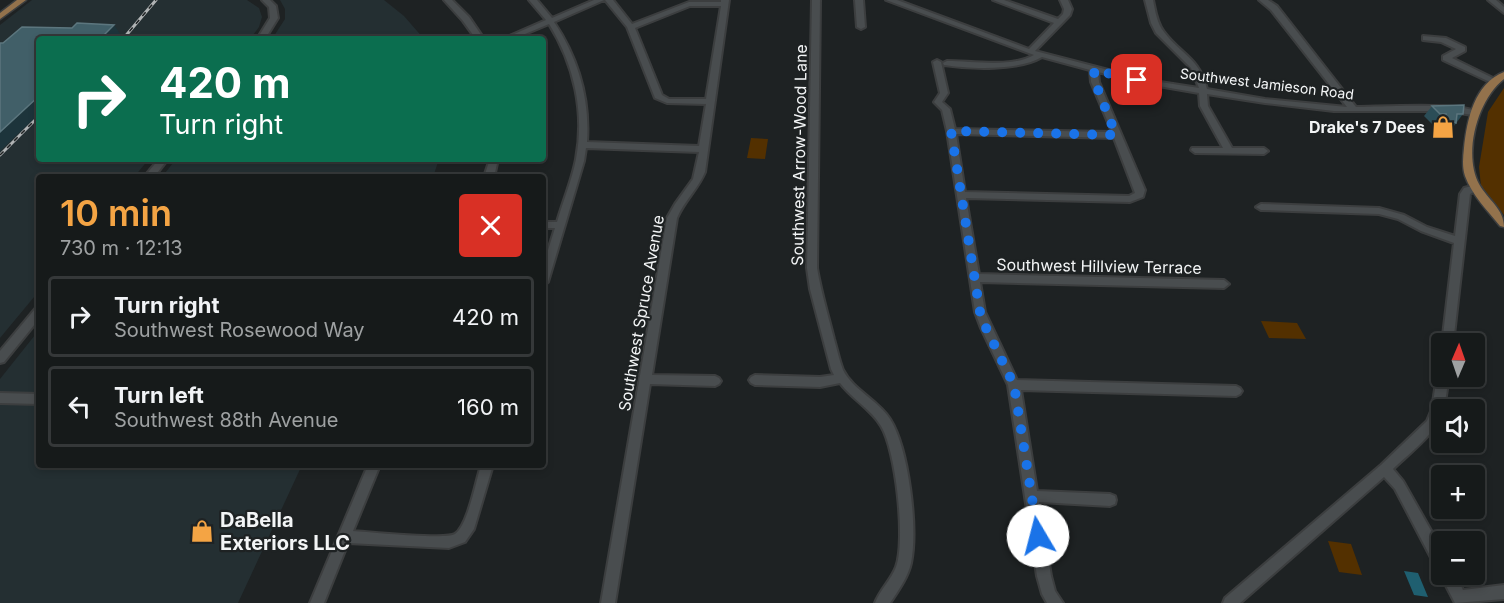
<!DOCTYPE html>
<html lang="en">
<head>
<meta charset="utf-8">
<style>
  :root { --surface:#161a1a; --page:#232727; --text:#f1f3f6; --muted:#9ea1a2; --line:#353839; --accent:#f4a444 }
  body { margin:0; font-family:Inter,sans-serif; background:var(--page); color:var(--text); height:100vh; display:flex; flex-direction:column; font-size:22px; white-space:nowrap }
  * { box-sizing:border-box; margin:0 }
  p { font-size:20px; color:var(--muted) }
  .icon { flex:none; width:33px; height:33px; fill:none; stroke:currentColor; stroke-width:2; stroke-linecap:round; stroke-linejoin:round }
  .map { position:relative; flex:1; overflow:hidden }
  .details { position:absolute; left:36px; top:174px; width:510px; height:294px; display:flex; flex-direction:column; background:var(--surface); border-radius:6px; box-shadow:0 3px 9px #0003,0 0 0 2px var(--line) }
  .details>* { flex:none }
  .hud { position:absolute; left:36px; top:36px; width:510px; height:126px; border-radius:6px; box-shadow:0 3px 9px #0003,0 0 0 2px var(--line); background:#0b6e4f; color:#fff; overflow:hidden }
  .needle { width:39px; rotate:2deg }
  .buttons { position:absolute; left:1431px; top:333px; display:grid; gap:12px }
  .buttons a { display:grid; place-items:center; width:54px; height:54px; border-radius:6px; background:var(--surface); box-shadow:0 3px 9px #0003,0 0 0 2px var(--line); font-size:30px }
  .pin { position:absolute; display:grid; place-items:center; width:51px; height:51px; color:#fff; margin:-26px; border-radius:12px; box-shadow:0 3px 9px #0006 }
  .me { position:absolute; width:66px; margin:-33px; rotate:352deg; stroke-linejoin:round; filter:drop-shadow(0 0 4px #0008) }
  .turn { display:flex; align-items:center; gap:21px; height:126px; padding:0 24px; font-size:27px }
  .turn .icon { width:78px; height:78px; stroke-width:2.5 }
  .turn b { display:block; font-size:42px; line-height:51px }
  .round { display:grid; place-items:center; flex:none; width:63px; height:63px; border-radius:6px; background:var(--page) }
  .overview { display:flex; align-items:center; justify-content:space-between; height:102px; padding:0 24px }
  h1 { font-size:36px; font-weight:600; line-height:45px; color:var(--accent) }
  ul { padding:0; list-style:none }
  li { display:flex; align-items:center; gap:18px; height:81px; margin:0 12px 9px; padding:0 12px; border:3px solid var(--line); border-radius:6px }
  li div { flex:1 }
  li b { display:block; font-size:22px }
  li em { font-style:normal }
  .map>svg:first-child { display:block }
</style>
</head>
<body>
<div class="map">
<svg width="1504" height="603" viewBox="0 0 1504 603">
  <rect width="100%" height="100%" fill="#1e2223"/>
  <path fill="#242f32" d="M32 0H247L259 8 262 17 259 27 250 39H39V159H149L134 177H39V291L0 338V25Z
    M280 0H384L404 16 424 39H272L285 19V9Z
    M176 159H439L433 177H162Z
    M39 330V465H302L238 603H0V379Z"/>
  <path fill="#533000" d="M1504 88V215L1481 186 1479 167 1488 112Z
    M751 138 768 139 765 159 747 158Z
    M1261 321 1297 323 1306 339 1269 338Z
    M1328 541 1351 544 1362 575 1339 572Z"/>
  <path fill="#1f5f70" d="M1404 571 1418 573 1428 597 1414 595Z"/>
  <g fill="none" stroke-linecap="round" stroke-linejoin="round">
    <g stroke="#3c3e3f" stroke-width="4">
      <path id="minor" d="M262 0H270L276 6 278 18 265 39H257L270 18 269 7Z
        M444 0H452L469 17 484 39H476L463 21Z
        M529 0H537L552 18 594 0H604L554 22C578 58 590 99 587 142L699 146 706 104 667 103 655 98 627 27 605 0H613L632 24 689 2H721V0H729L705 172C698 189 684 201 677 218L652 375 715 376 719 378 721 381 719 384 715 386 650 384 615 603H601L667 218 675 204 693 179 699 152 586 148 584 161 548 282 543 286V266L555 228H543V222H557C563 201 572 180 576 159 585 112 574 64 549 24L513 39H503L546 20ZM690 6H721L706 99H669L662 95 635 28Z
        M812 0H820L817 268C821 292 828 315 834 339 837 349 839 360 843 370 853 390 878 400 890 419 909 449 918 529 911 563 908 577 898 591 890 603H875C880 590 891 580 896 567 906 541 896 450 881 426 871 409 852 399 840 383L820 387 755 385 751 383 749 380 751 377 755 375 820 377 834 375 831 369 810 289 807 268Z
        M855 0H863L865 27 861 29 857 27Z
        M886 0H897L1029 49 1054 23 993 0H1004L1058 19 1063 14 1064 9 1060 0H1068L1072 9 1070 15 1035 51 1147 80 1199 88 1191 68 1156 33 1151 23 1145 0H1153C1155 10 1157 24 1164 32 1181 55 1199 57 1207 89L1265 99 1347 107 1271 10 1259 0H1268L1277 6 1356 107C1378 107 1462 102 1477 112L1473 115 1445 111H1334L1265 103 1207 94 1208 106 1232 148H1264L1268 151 1264 154 1195 153 1191 150 1192 148H1223L1200 106 1199 93 1147 84 1098 72 1099 82 1145 190 1143 197 1130 202 966 198 979 274 1224 280 1229 284 1224 288 980 282 985 312 1017 380 1236 386 1240 388 1242 391 1240 394 1236 396 1021 390 1037 491 1110 494 1115 496 1116 500 1115 504 1110 506 1039 502 1051 576 1055 591 1063 603H1047L1042 594 1037 576 1008 385 981 328 975 312 947 131 942 110 934 102 940 93 933 62 937 60 941 62 948 93 942 102 950 109 955 129 1112 132 1091 82 1090 70 1042 57C1018 71 971 69 944 65L943 63 947 61C972 61 1012 68 1034 55ZM956 134 1114 138 1135 193 1129 196 965 192Z
        M1488 0H1496L1504 7V13Z
        M1423 36 1446 38 1465 47V51L1452 58 1499 81 1498 83H1492L1443 60V56L1456 49 1441 42 1423 40Z
        M159 159H168L154 177H144Z
        M490 159H498L494 177H484Z
        M1476 185 1481 188 1470 194 1453 344H1442L1454 243 1421 231 1398 219 1379 214 1261 210 1256 207 1261 204 1379 208 1404 215 1427 227 1455 236 1460 194 1464 188Z
        M39 308V319L4 362 0 363V351L35 309Z
        M1442 372V376H1449L1444 409 1442 410C1441 430 1407 455 1393 469L1403 481 1442 550V570L1437 569 1395 489 1384 477 1240 603H1223L1225 598 1381 465 1427 421 1432 409 1437 376Z
        M0 393 39 394V404L0 403Z
        M368 465H380L353 531C369 532 446 540 455 534 468 525 476 481 481 465H493L474 529 465 542 449 548 348 543 324 603H310Z
        M1442 571V574H1455L1463 590 1504 585V599L1455 603 1440 574Z"/>
    </g>
    <g stroke="#3c3e3f" stroke-width="3">
      <path id="major" d="M17 0H26L0 19V13Z
        M1504 72V79C1477 100 1463 154 1479 184 1488 200 1504 209 1504 227L1500 226C1487 210 1472 195 1465 176 1462 167 1463 157 1464 148 1467 120 1474 84 1504 72Z"/>
    </g>
    <use href="#minor" fill="#494d4f" fill-rule="evenodd"/>
    <use href="#major" fill="#93724c" fill-rule="evenodd"/>
    <g stroke="#b0b3b4" stroke-width="3">
      <path id="rail" d="M123 39 156 0
        M0 155 39 116"/>
    </g>
    <use href="#rail" stroke="#1e2223" stroke-width="1.5" stroke-dasharray="5" stroke-linecap="butt"/>
  </g>
  <path fill="#2b4d57" d="M1432 106 1463 114 1448 134 1437 129 1438 124H1432L1424 116Z"/>
  <path fill="#1d343b" d="M114 25 121 35 117 39H100Z
    M39 96V114L0 151V132Z"/>
  <path fill="#415f68" stroke="#5c767e" stroke-width="1.5" d="M77 23 114 25 100 39H39V96L0 132V43H3L22 27 72 28Z
    M1464 105 1463 114H1457L1456 123 1445 119 1446 114H1440L1432 106Z"/>
  <g fill="none" stroke-linecap="round" stroke-linejoin="round">
    <path stroke="#1a73e8" stroke-width="10" stroke-dasharray="0 18" d="M1038 536 1014 385 986 328 980 312 951 131 1116 135 1095 82 1094 70 1137 80"/>
  </g>
  <defs>
    <g id="shop-bare" transform="scale(1.8)"><path d="M-5-2.5h2.3a2.7 3.5 0 0 1 5.4 0H5L5.5 6h-11ZM-1.5-2.5h3a1.5 2.3 0 0 0-3 0Z" fill="#f4a444" stroke="#1e2223" stroke-width="2.5" paint-order="stroke"/></g>
  </defs>
  <g fill-rule="evenodd">
    <use href="#shop-bare" x="1443" y="127"/>
    <use href="#shop-bare" x="202" y="531"/>
  </g>
  <g text-anchor="middle" stroke-width="4.5" stroke-linejoin="round" paint-order="stroke">
    <g font-size="14" fill="#f3f5f6" stroke="#1e2223">
      <text transform="translate(1267 84) rotate(7)" y="5">Southwest Jamieson Road</text>
    </g>
    <g font-size="16" font-weight="bold" fill="#f3f5f6" stroke="#1e2223" text-anchor="end">
      <text x="1425" y="133">Drake's 7 Dees</text>
    </g>
    <g font-size="16" fill="#f3f5f6" stroke="#1e2223">
      <text transform="translate(799 155) rotate(-89)" y="6">Southwest Arrow-Wood Lane</text>
      <text transform="translate(1099 266) rotate(1)" y="6">Southwest Hillview Terrace</text>
      <text transform="translate(641 313) rotate(-80)" y="6">Southwest Spruce Avenue</text>
    </g>
    <g font-size="20" font-weight="bold" fill="#f3f5f6" stroke="#1e2223" text-anchor="start">
      <text x="220" y="527">DaBella<tspan x="220" dy="23">Exteriors LLC</tspan></text>
    </g>
  </g>
</svg>
<div class="buttons">
<a><svg class="needle" viewBox="-14 -14 28 28"><path d="M0-13l5 13h-10z" fill="#e53935"/><path d="M0 13l5-13h-10z" fill="#9ea1a2"/></svg></a>
<a><svg class="icon" aria-label="sound" viewBox="0 0 24 24"><path d="M4 9h4l5-4v14l-5-4H4zM17 9q2 3 0 6"/></svg></a>
<a>+</a>
<a>−</a>
</div>
<div class="pin" style="left:1137px;top:80px;background:#d93025"><svg class="icon" aria-label="arrive" viewBox="0 0 24 24"><path d="M6 21V4h12l-3 4 3 4H6"/></svg></div>
<svg class="me" style="left:1038px;top:536px" viewBox="-20 -20 40 40"><circle r="19" fill="#fff"/><path d="M0-13L10 11 0 6-10 11z" fill="#1a73e8"/></svg>
<div class="hud">
<div class="turn"><svg class="icon" aria-label="right" viewBox="0 0 24 24"><path d="M7 20v-9h11M14 6l5 5-5 5"/></svg><div><b>420 m</b>Turn right</div></div>
</div>
<section class="details">
<div class="overview"><div><h1>10 min</h1><p>730 m · 12:13</p></div><a class="round" style="background:#d93025;color:#fff"><svg class="icon" aria-label="close" viewBox="0 0 24 24"><path d="M6 6l12 12M18 6L6 18"/></svg></a></div>
<ul>
<li><svg class="icon" aria-label="right" viewBox="0 0 24 24"><path d="M7 20v-9h11M14 6l5 5-5 5"/></svg><div><b>Turn right</b><p>Southwest Rosewood Way</p></div><em>420 m</em></li>
<li><svg class="icon" aria-label="left" viewBox="0 0 24 24"><path d="M17 20v-9H6M10 6l-5 5 5 5"/></svg><div><b>Turn left</b><p>Southwest 88th Avenue</p></div><em>160 m</em></li>
</ul>
</section>
</div>
</body>
</html>
